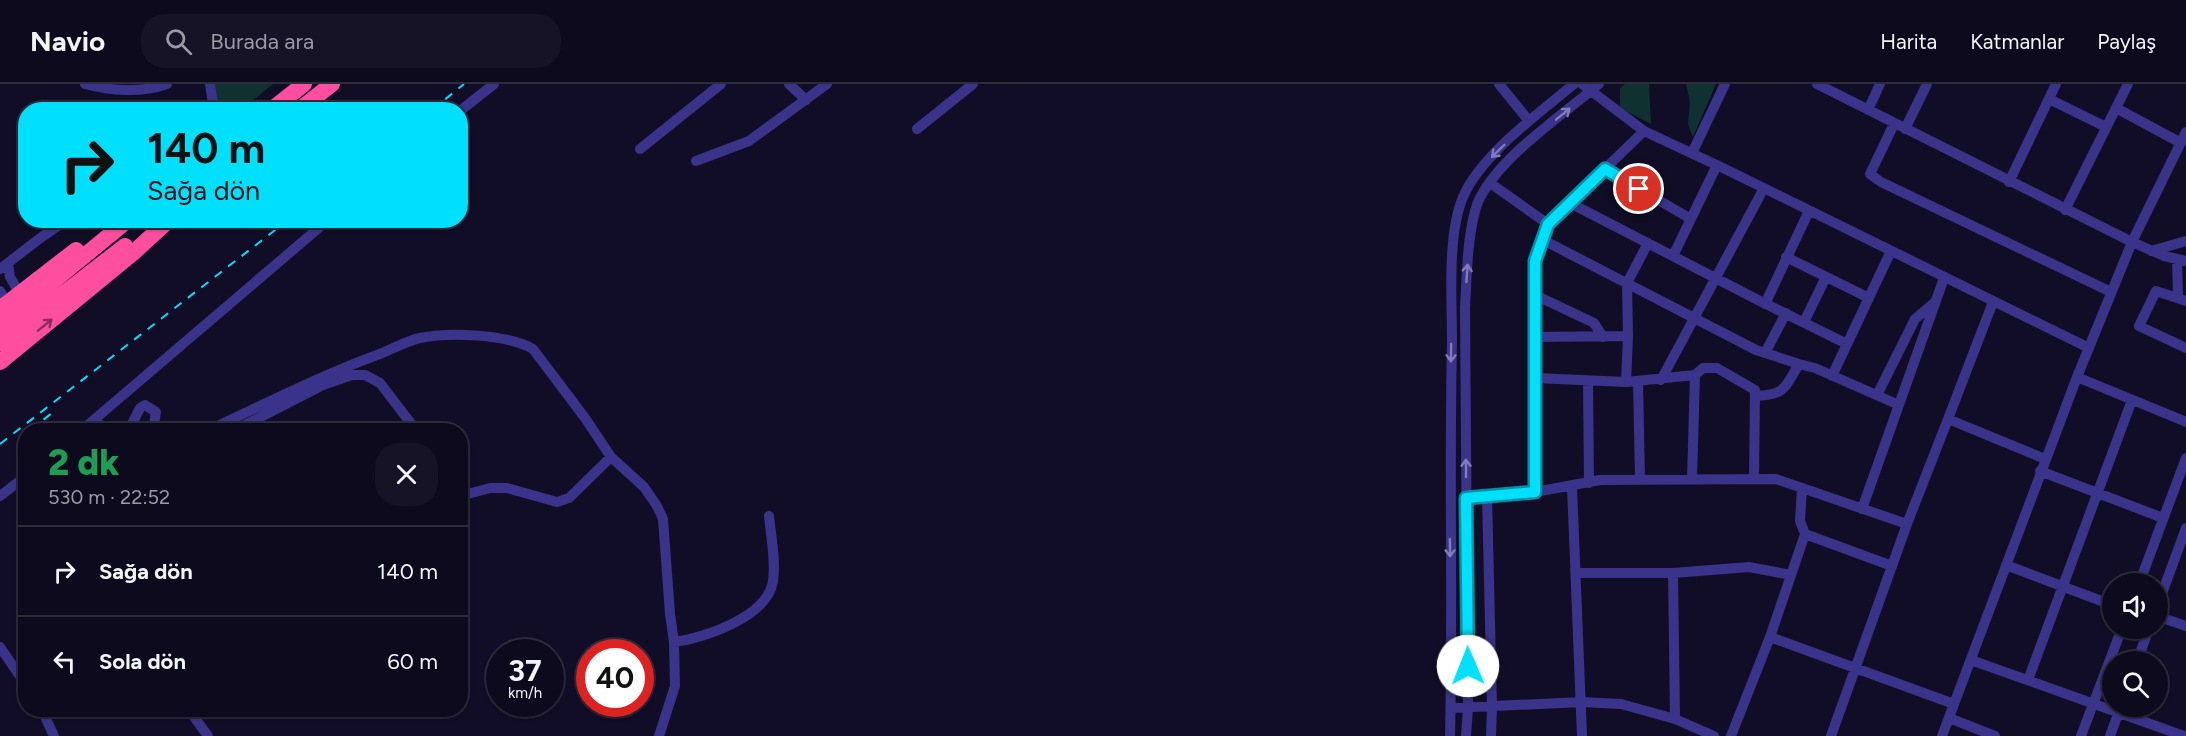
<!DOCTYPE html>
<html lang="tr">
<head>
<meta charset="utf-8">
<style>
  :root { --surface:#0e0a1d; --page:#171326; --text:#f1f3f6; --muted:#9b9aa4; --line:#2e2b3b }
  body { margin:0; font-family:Figtree,sans-serif; background:var(--page); color:var(--text); height:100vh; display:flex; flex-direction:column; font-size:22px; white-space:nowrap }
  * { box-sizing:border-box; margin:0 }
  p { font-size:20px; color:var(--muted) }
  .icon { flex:none; width:33px; height:33px; fill:none; stroke:currentColor; stroke-width:2; stroke-linecap:round; stroke-linejoin:round }
  .map { position:relative; flex:1; overflow:hidden }
  .side { position:absolute; left:18px; top:339px; width:450px; height:294px; display:flex; flex-direction:column; background:var(--surface); border-radius:24px; box-shadow:0 2px 4px #0004,0 0 0 2px var(--line) }
  .side>* { flex:none }
  .top-card { position:absolute; left:18px; top:18px; width:450px; height:126px; border-radius:24px; box-shadow:0 2px 4px #0004,0 0 0 2px var(--line); background:#00e0fd; color:#111; overflow:hidden }
  .controls { position:absolute; left:2102px; top:489px; display:grid; gap:12px }
  .controls a { display:grid; place-items:center; width:66px; height:66px; border-radius:50%; background:var(--surface); box-shadow:0 2px 4px #0004,0 0 0 2px var(--line); font-size:30px }
  .speed { position:absolute; left:486px; top:555px; display:flex; gap:12px; font-size:30px; font-weight:700; text-align:center }
  .speed>* { display:grid; place-content:center; width:78px; height:78px; border-radius:50%; background:var(--surface); box-shadow:0 2px 4px #0004,0 0 0 2px var(--line); line-height:1 }
  .speed small { font-size:15px; font-weight:400 }
  .speed .limit { border:9px solid #d22; background:#fff; color:#111 }
  .pin { position:absolute; display:grid; place-items:center; width:51px; height:51px; color:#fff; margin:-26px; border:3px solid #fff; border-radius:50%; box-shadow:0 2px 6px #0007 }
  .me { position:absolute; width:66px; margin:-33px; rotate:359deg; stroke-linejoin:round; filter:drop-shadow(0 0 4px #0008) }
  .turn { display:flex; align-items:center; gap:21px; height:126px; padding:0 30px; font-size:27px }
  .turn .icon { width:78px; height:78px; stroke-width:2.5 }
  .turn b { display:block; font-size:42px; line-height:51px }
  .round { display:grid; place-items:center; flex:none; width:63px; height:63px; border-radius:24px; background:var(--page) }
  .head { display:flex; align-items:center; justify-content:space-between; height:102px; padding:0 30px }
  h1 { font-size:36px; font-weight:800; line-height:45px; color:#1e9e55 }
  ul { padding:0; list-style:none }
  li { display:flex; align-items:center; gap:18px; height:90px; padding:0 30px; border-top:2px solid var(--line) }
  li div { flex:1 }
  li b { display:block; font-size:22px }
  li em { font-style:normal }
  header { display:flex; align-items:center; gap:36px; box-sizing:border-box; height:84px; padding:0 30px; background:var(--surface); border-bottom:2px solid var(--line) }
  header strong { font-size:28px }
  nav { display:flex; gap:33px; margin-inline-start:auto; font-size:21px }
  .search { width:420px; height:54px; background:var(--page); display:flex; align-items:center; gap:15px; box-sizing:border-box; padding:0 21px; border-radius:24px; color:var(--muted); font-size:22px }
  .map>svg:first-child { display:block }
</style>
</head>
<body>
<header>
<strong>Navio</strong>
<div class="search"><svg class="icon" aria-label="search" viewBox="0 0 24 24"><circle cx="10" cy="10" r="6"/><path d="M15 15l6 6"/></svg>Burada ara</div>
<nav><a>Harita</a><a>Katmanlar</a><a>Paylaş</a></nav>
</header>
<div class="map">
<svg width="2186" height="652" viewBox="0 0 2186 652">
  <rect width="100%" height="100%" fill="#120d27"/>
  <path fill="#0f3130" d="M215 0H273L241 26 218 25Z
    M1625 0H1649L1651 40 1620 24V4Z
    M1686 0H1716L1693 53 1688 40 1690 18Z"/>
  <g fill="none" stroke-linecap="round" stroke-linejoin="round">
    <path stroke="#393489" stroke-width="10" d="M85 0C111 7 142 9 167 0
      M210 0 214 26
      M789 0 806 16
      M1499 0 1529 37
      M1582 0 1644 47 1723 84 2089 264
      M1817 0 2132 158 2164 172 2186 177
      M2049 15 2106 43
      M2116 24 2181 59
      M1868 26 1880 0
      M460 27 494 0
      M1894 40 1870 90 1881 98 2111 208
      M917 45 973 0
      M1905 45 1927 0
      M640 65 721 0
      M1692 69 1725 0
      M696 77 749 57 827 0
      M1605 85 1691 135
      M2009 98 2056 0
      M1490 99 1548 140
      M1570 119 1756 215 1847 260
      M2065 126 2128 0
      M1543 156 1756 266 1799 280
      M2151 167 2186 157
      M1673 172 1717 81
      M1786 173 1869 214
      M2177 176 2178 213
      M8 179 10 193 20 210
      M0 185 43 152 67 136
      M0 207 7 219
      M1535 211 1594 239 1603 253
      M2186 217 2156 207 2139 242 2186 264
      M1765 220 1809 127
      M1804 238 1826 193
      M1535 253 1628 252
      M1765 269 1786 229
      M1695 291 1703 284H1717L1755 306 1754 395
      M1832 292 1891 167
      M2077 293 2186 338
      M1535 294 1626 298 1695 291 1692 395
      M1661 296 1764 104
      M1588 298 1589 399
      M1626 298 1628 252 1627 199 1648 159
      M1638 298 1640 396
      M1877 311 1915 235 1935 218
      M1755 312C1785 311 1784 305 1799 280L1815 284 1899 321
      M1948 335 1993 218
      M93 337 110 346
      M82 346 328 136
      M129 346 140 324 145 321 156 328 153 346
      M209 346C265 320 320 292 377 271 391 266 406 257 420 254 450 248 506 250 533 265L585 334 611 373 644 403 657 422 663 435 670 530 674 558 675 602 659 652
      M235 346 323 301 352 291H365L380 299 416 346
      M2040 387 2163 434
      M1572 403 1582 652
      M1802 404 1800 437 1805 450
      M460 408 464 411 490 404H507L557 418 569 414 611 373
      M1535 408 1600 396 1776 395 1907 440 1948 335 2045 375
      M0 412 26 392
      M1487 412 1492 623 1491 652
      M1466 414 1535 408V177L1548 140 1644 47
      M1862 425 1944 194
      M2006 481 2112 521
      M1892 482 1805 450 1770 553 1954 620
      M1576 489H1673L1749 483 1791 491
      M1673 489 1675 635
      M2139 500 2186 374
      M2157 523 2186 444
      M2157 532 2186 542
      M674 558C704 554 768 533 773 497 776 476 771 453 769 432
      M0 563 26 601
      M1971 576 2184 652
      M2137 578 2149 544
      M2028 596 2132 316
      M1451 624 1582 618 1621 620 1675 635 1714 652
      M42 626 54 652
      M189 626 208 652
      M1949 634 1995 652
      M1450 652C1453 520 1449 389 1452 257 1452 215 1447 151 1463 113 1481 71 1539 29 1574 0
      M1466 652 1468 624 1465 223C1467 191 1467 158 1475 127 1487 81 1563 31 1599 0
      M1731 652 1770 553
      M1831 652 1907 440
      M1942 652 2077 293 2132 158 2186 48
      M2081 652 2122 544
      M2110 652 2121 622"/>
    <path stroke="#ff4d9f" stroke-width="16" d="M271 26 304 0
      M299 26 332 0
      M0 225 76 166
      M0 241 128 136
      M0 259 125 162
      M0 278 133 169 169 136"/>
    <path stroke="#00e0fd" stroke-width="2" stroke-dasharray="9 8" stroke-linecap="butt" d="M432 26 464 0
      M30 346 56 326
      M0 360 288 136"/>
  </g>
  <defs><path id="oneway-shaft" d="M-6 0H5M1.5-3L5.5 0L1.5 3" fill="none" stroke-width="1.6" stroke-linecap="round" stroke-linejoin="round" transform="scale(1.5)"/></defs>
  <g stroke="#817bbe">
    <use href="#oneway-shaft" transform="translate(1563 30) rotate(-39)"/>
    <use href="#oneway-shaft" transform="translate(1498 67) rotate(136)"/>
    <use href="#oneway-shaft" transform="translate(1467 189) rotate(-86)"/>
    <use href="#oneway-shaft" transform="translate(1451 269) rotate(91)"/>
    <use href="#oneway-shaft" transform="translate(1466 384) rotate(-90)"/>
    <use href="#oneway-shaft" transform="translate(1450 464) rotate(89)"/>
  </g>
  <use stroke="#882d63" href="#oneway-shaft" transform="translate(45 241) rotate(-39)"/>
  <g fill="none" stroke-linecap="round" stroke-linejoin="round">
    <g stroke="#0092a4" stroke-width="15">
      <path id="route" d="M1468 582 1466 414 1535 408V177L1548 140 1605 85 1639 105"/>
    </g>
    <use href="#route" stroke="#00e0fd" stroke-width="10"/>
  </g>
</svg>
<div class="controls">
<a><svg class="icon" aria-label="sound" viewBox="0 0 24 24"><path d="M4 9h4l5-4v14l-5-4H4zM17 9q2 3 0 6"/></svg></a>
<a><svg class="icon" aria-label="search" viewBox="0 0 24 24"><circle cx="10" cy="10" r="6"/><path d="M15 15l6 6"/></svg></a>
</div>
<div class="speed"><div>37<small>km/h</small></div><div class="limit">40</div></div>
<div class="pin" style="left:1639px;top:105px;background:#d93025"><svg class="icon" aria-label="arrive" viewBox="0 0 24 24"><path d="M6 21V4h12l-3 4 3 4H6"/></svg></div>
<svg class="me" style="left:1468px;top:582px" viewBox="-20 -20 40 40"><circle r="19" fill="#fff"/><path d="M0-13L10 11 0 6-10 11z" fill="#00e0fd"/></svg>
<div class="top-card">
<div class="turn"><svg class="icon" aria-label="right" viewBox="0 0 24 24"><path d="M7 20v-9h11M14 6l5 5-5 5"/></svg><div><b>140 m</b>Sağa dön</div></div>
</div>
<section class="side">
<div class="head"><div><h1>2 dk</h1><p>530 m · 22:52</p></div><a class="round"><svg class="icon" aria-label="close" viewBox="0 0 24 24"><path d="M6 6l12 12M18 6L6 18"/></svg></a></div>
<ul>
<li><svg class="icon" aria-label="right" viewBox="0 0 24 24"><path d="M7 20v-9h11M14 6l5 5-5 5"/></svg><div><b>Sağa dön</b></div><em>140 m</em></li>
<li><svg class="icon" aria-label="left" viewBox="0 0 24 24"><path d="M17 20v-9H6M10 6l-5 5 5 5"/></svg><div><b>Sola dön</b></div><em>60 m</em></li>
</ul>
</section>
</div>
</body>
</html>
